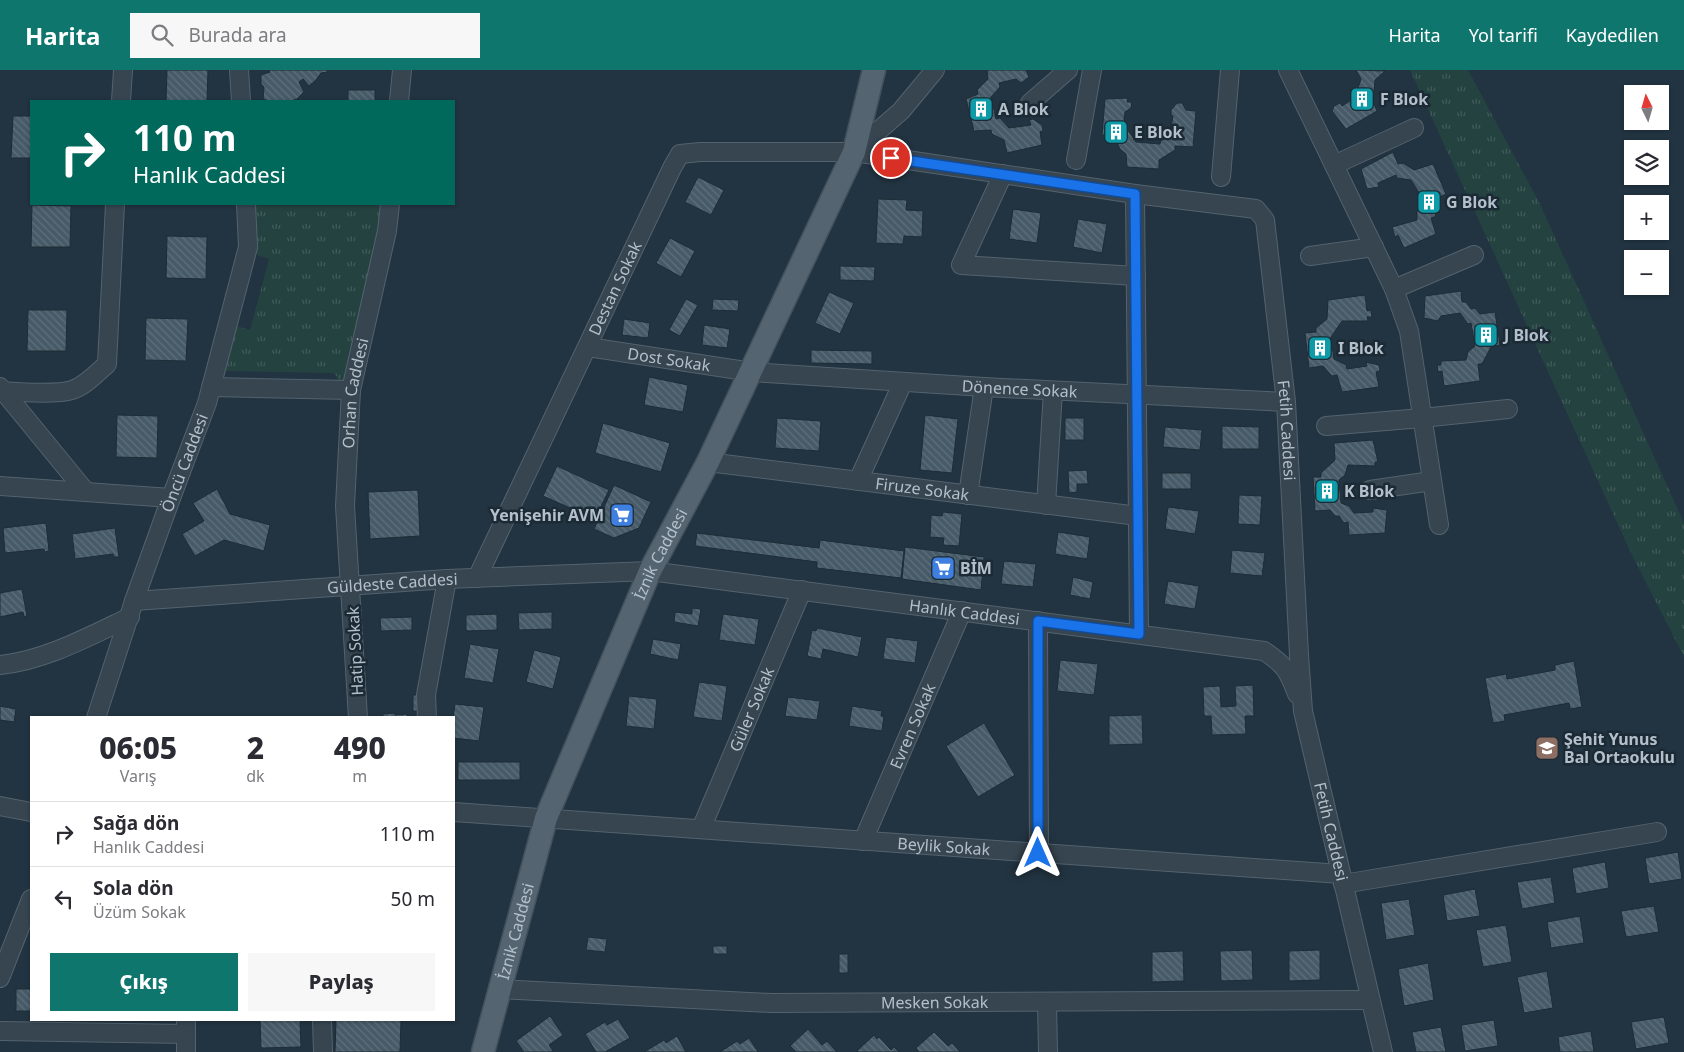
<!DOCTYPE html>
<html lang="tr">
<head>
<meta charset="utf-8">
<style>
  :root { --surface:#fff; --page:#f7f7f7; --text:#2b2b33; --muted:#7c7c81; --line:#e1e1e2; --accent:#0f766e }
  body { margin:0; font-family:"Noto Sans",sans-serif; background:var(--page); color:var(--text); height:100vh; display:flex; flex-direction:column; font-size:19px; white-space:nowrap }
  * { box-sizing:border-box; margin:0 }
  p { font-size:16px; color:var(--muted) }
  .icon { flex:none; width:28px; height:28px; fill:none; stroke:currentColor; stroke-width:2; stroke-linecap:round; stroke-linejoin:round }
  .map { position:relative; flex:1; overflow:hidden }
  .sheet { position:absolute; left:30px; top:646px; width:425px; height:305px; display:flex; flex-direction:column; background:var(--surface); border-radius:0px; box-shadow:0 1px 4px #0004 }
  .sheet>* { flex:none }
  .guide { position:absolute; left:30px; top:30px; width:425px; height:105px; border-radius:0px; box-shadow:0 1px 4px #0004; background:#00695c; color:#fff; overflow:hidden }
  .needle { width:32px; rotate:355deg }
  .tools { position:absolute; left:1624px; top:15px; display:grid; gap:10px }
  .tools a { display:grid; place-items:center; width:45px; height:45px; border-radius:0px; background:var(--surface); box-shadow:0 1px 4px #0004; font-size:25px }
  .pin { position:absolute; display:grid; place-items:center; width:42px; height:42px; color:#fff; margin:-21px; border:2px solid #fff; border-radius:50%; box-shadow:0 1px 5px #0007 }
  .me { position:absolute; width:55px; margin:-28px; rotate:0deg; stroke-linejoin:round; filter:drop-shadow(0 0 4px #0008) }
  .turn { display:flex; align-items:center; gap:18px; height:105px; padding:0 20px; font-size:22px }
  .turn .icon { width:65px; height:65px; stroke-width:2.5 }
  .turn b { display:block; font-size:35px; line-height:42px }
  .eta { display:flex; justify-content:space-evenly; align-items:center; height:85px; text-align:center }
  .eta b { font-size:30px; font-weight:800; line-height:35px }
  .cta { display:flex; gap:10px; margin-top:auto; padding:10px 20px }
  .cta a { flex:1; height:58px; border-radius:0px; background:var(--accent); color:#fff; font-size:20px; font-weight:800; line-height:58px; text-align:center }
  .cta a+a { background:var(--page); color:var(--text) }
  ul { padding:0; list-style:none }
  li { display:flex; align-items:center; gap:15px; height:65px; padding:0 20px; border-top:1px solid var(--line) }
  li div { flex:1 }
  li b { display:block; font-size:19px }
  li em { font-style:normal }
  header { display:flex; align-items:center; gap:30px; box-sizing:border-box; height:70px; padding:0 25px; background:var(--accent); color:#fff }
  header strong { font-size:24px }
  nav { display:flex; gap:28px; margin-inline-start:auto; font-size:18px }
  .search { width:350px; height:45px; background:var(--page); display:flex; align-items:center; gap:12px; box-sizing:border-box; padding:0 18px; border-radius:0px; color:var(--muted); font-size:19px }
  .map>svg:first-child { display:block }
</style>
</head>
<body>
<header>
<strong>Harita</strong>
<div class="search"><svg class="icon" aria-label="search" viewBox="0 0 24 24"><circle cx="10" cy="10" r="6"/><path d="M15 15l6 6"/></svg>Burada ara</div>
<nav><a>Harita</a><a>Yol tarifi</a><a>Kaydedilen</a></nav>
</header>
<div class="map">
<svg width="1684" height="982" viewBox="0 0 1684 982">
  <defs>
    <pattern id="grass-tufts" width="24" height="20" patternUnits="userSpaceOnUse" patternTransform="scale(1.25)"><rect width="24" height="20" fill="#244240"/><path d="M3 7l-1-3M5 7V3M7 7l1-3M15 17l-1-3M17 17v-4M19 17l1-3" fill="none" stroke="#415c5a"/></pattern>
    <pattern id="building-back-hatch" width="6" height="6" patternUnits="userSpaceOnUse" patternTransform="scale(1.25)"><rect width="6" height="6" fill="#465a67"/><path d="M-1 5l2 2M0 0l6 6M5-1l2 2" fill="none" stroke="#5e707b"/></pattern>
  </defs>
  <rect width="100%" height="100%" fill="#223441"/>
  <path fill="url(#grass-tufts)" d="M1410 0H1468L1540 134 1684 453V587L1631 483Z
    M254 134H380L378 175 357 253 343 315 334 303 224 301 236 256 250 260 269 189 257 185Z"/>
  <path fill="url(#building-back-hatch)" stroke="#1d2c37" d="M167 0H208L207 31H166Z
    M269 0H327L328 2 321 3 316 10 309 16 303 9 299 12 304 22 297 29 291 31H268L263 29 264 17 261 14V5L270 2Z
    M987 0H1026L1029 7 1021 13 1016 9 999 13 1000 17 991 27 996 49 1000 48 1009 58 1031 55 1029 50 1033 49 1042 55 1043 61 1040 62 1042 75 1007 83 1004 70 992 64 991 60 974 61 966 29 978 24 977 20 988 9Z
    M1356 0 1385 1 1375 10 1374 24 1371 26 1377 41 1346 59 1332 41 1334 36 1340 33 1342 36 1359 25 1357 21 1361 9Z
    M348 20H375V31H348Z
    M1128 28 1127 32H1132L1131 38 1125 42 1123 59H1127L1136 72 1160 74 1161 70 1169 68 1173 46 1171 45V40L1177 33H1182L1186 40 1196 41 1193 77 1175 76V80L1159 90V99L1127 97 1126 84 1120 79 1114 66 1102 65 1105 29Z
    M13 46H31V88H11Z
    M1393 82 1398 94 1403 93 1414 100 1433 94 1446 124 1438 128 1435 147 1431 148 1436 164 1404 178 1398 165 1395 167 1392 157 1417 150V141L1420 139 1418 135 1423 129 1411 110 1397 108 1396 105 1378 113 1379 117 1367 119 1361 99Z
    M698 107 724 120 711 145 685 132Z
    M878 129 907 130 906 140 923 141 922 167 904 166 903 174 876 173Z
    M32 135 71 136 70 177H31Z
    M1013 139 1041 143 1037 173 1009 169Z
    M1078 149 1107 154 1102 183 1073 177Z
    M167 166 207 167 206 209 166 208Z
    M670 168 695 181 681 207 656 193Z
    M840 196 875 197 874 211 840 210Z
    M1461 221 1462 232H1466L1471 239 1475 238 1480 244 1495 242 1500 275 1491 277 1482 294H1478L1480 311 1444 316 1442 301 1438 302 1437 295H1441V291L1466 290 1468 282 1475 276 1471 253 1468 254 1460 243 1441 246 1438 251 1424 248 1425 226Z
    M829 222 854 233 840 264 815 253Z
    M1365 225 1367 241 1371 240 1372 247H1367L1368 251H1342L1331 267 1334 289 1346 295 1347 299 1367 296 1366 292 1379 295 1380 301 1376 302 1379 317 1342 322 1337 305 1332 306 1323 296 1309 298 1305 263 1316 262V258L1327 249 1328 230Z
    M686 229 698 235 680 266 669 260Z
    M713 229 739 230 738 241 712 240Z
    M28 240H67L66 281H27Z
    M146 248 188 249 186 291 145 290Z
    M624 249 650 253 648 268 622 265Z
    M704 255 730 259 727 278 702 275Z
    M811 280 872 281V294L811 293Z
    M649 307 688 315 683 342 644 335Z
    M117 345 158 346 157 388 116 387Z
    M925 345 958 349 952 403 920 400Z
    M777 348 821 351 819 381 775 378Z
    M1065 348H1084V370H1065Z
    M603 353 670 373 661 402 595 383Z
    M1222 356 1259 357V379H1222Z
    M1165 357 1202 360 1200 380 1163 377Z
    M1373 370 1378 392H1375V396L1348 395 1345 405 1339 410 1341 433 1349 436 1354 443 1373 442V438L1387 440 1385 463 1349 465 1348 452 1344 453 1339 446H1335L1330 440 1315 441 1313 407H1321V403L1335 390 1334 373Z
    M557 396 609 420 595 449 543 426Z
    M1087 400 1088 414H1077V422L1069 423 1068 401Z
    M1162 403H1191V419H1162Z
    M614 415 651 432 639 458 614 468 594 459Z
    M217 419 230 444 270 455 264 481 224 470 195 486 182 464 204 451 193 433Z
    M418 420 420 466 370 469 368 422Z
    M1239 425 1262 426 1260 455 1238 454Z
    M1168 437 1199 441 1195 464 1165 459Z
    M943 442 962 444 959 476 943 475 944 468 930 467 931 445 942 446Z
    M46 453 49 481 45 482 44 479 5 483 3 458Z
    M115 458 119 487H114L113 484 75 489 72 464Z
    M1058 462 1090 467 1087 489 1055 484Z
    M697 463 819 478 820 470 904 481 901 508 817 498V492L695 476Z
    M905 477 984 487 981 520 902 509Z
    M1232 480 1265 483 1262 506 1230 503Z
    M1004 491 1036 494 1033 517 1001 514Z
    M1073 507 1093 512 1090 529 1070 525Z
    M1168 511 1199 516 1195 539 1164 534Z
    M22 519 27 546 24 547 23 542 0 547V523Z
    M692 538 701 539 698 556 674 552 675 542 692 544Z
    M552 542V559L519 560 518 543Z
    M497 544V560L466 561V545Z
    M723 544 759 549 755 575 719 570Z
    M412 547V560L381 561 380 548Z
    M817 558 862 567 858 587 823 579 821 589 807 586 812 560 816 561Z
    M886 567 918 571 915 593 883 589Z
    M653 569 681 574 678 590 650 584Z
    M470 574 499 579 493 613 464 608Z
    M534 580 561 587 553 619 526 612Z
    M1060 590 1098 594 1094 625 1057 621Z
    M1574 591 1582 637 1570 639 1569 633 1504 645 1505 651 1493 653 1485 608 1506 604 1507 609 1555 600V595Z
    M699 612 727 616 722 651 693 647Z
    M1253 615 1254 646H1245L1246 664 1212 665 1211 646H1204L1203 617 1220 616 1221 637 1236 636 1235 616Z
    M413 625H426L427 641H413Z
    M629 626 657 629 654 659 626 656Z
    M788 627 820 631 817 650 785 646Z
    M455 634 484 637 479 671 454 668 453 648Z
    M0 636 16 639 14 652 0 650Z
    M852 636 882 641 881 646H884L882 661 849 656Z
    M395 643V645L407 644V648H383V644Z
    M1142 645 1143 674 1109 675V646Z
    M984 653 1015 705 978 727 946 676Z
    M458 692H520V710H458Z
    M1678 782 1682 809 1649 814 1645 788Z
    M1605 792 1609 818 1576 824 1572 798Z
    M1551 807 1555 833 1522 839 1517 812Z
    M1475 819 1480 846 1447 851 1443 825Z
    M1409 829 1415 865 1386 870 1381 833Z
    M1654 836 1659 862 1626 867 1621 841Z
    M1580 846 1584 873 1551 878 1547 852Z
    M1506 855 1512 892 1483 897 1476 860Z
    M588 867 607 869 605 882 586 880Z
    M713 876H727V884H713Z
    M1252 880 1253 910 1221 911 1220 881Z
    M1320 880V910L1289 911V881Z
    M1183 881 1184 911 1152 912V882Z
    M839 884H848V903H839Z
    M1428 893 1434 930 1404 936 1398 899Z
    M1547 901 1553 938 1524 943 1517 907Z
    M16 919H31V941H16Z
    M550 946 563 965 549 975 553 981 551 982H524L516 971Z
    M1664 947 1669 973 1636 979 1631 952Z
    M618 949 630 968 605 982H596L585 964 605 952 607 955Z
    M260 950H300L301 977 261 978Z
    M336 950H401L400 982H335Z
    M1494 950 1498 976 1465 981 1461 955Z
    M1441 957 1446 982H1416L1412 962Z
    M808 959 822 975 827 971 837 982H796L790 976Z
    M1591 961 1594 982H1560L1558 967Z
    M934 962 948 976 952 973 960 982H919L916 978Z
    M874 965 877 969 879 967 891 980 894 977 899 982H858L857 981Z
    M677 966 686 982H644L664 970 666 973Z
    M749 968 758 982H720L737 971 740 974Z"/>
  <g fill="none" stroke-linecap="round" stroke-linejoin="round">
    <g stroke="#54636e" stroke-width="20">
      <g id="minor">
        <path d="M239 0 241 31"/>
        <path d="M1288 0 1394 219 1409 261 1439 455"/>
        <path d="M121 31 123 0"/>
        <path d="M399 31 402 0"/>
        <path d="M1030 33 1068 0"/>
        <path d="M854 82 901 41 935 0"/>
        <path d="M1076 90 1092 0"/>
        <path d="M1334 95 1414 58"/>
        <path d="M1003 104 961 195 1136 206"/>
        <path d="M1221 107 1230 0"/>
        <path d="M1135 124 1139 564"/>
        <path d="M1310 186 1374 177"/>
        <path d="M1394 219 1474 185"/>
        <path id="s1" d="M588 277 752 302 984 317 1286 332"/>
        <path d="M0 317 86 422"/>
        <path d="M211 317 351 320"/>
        <path d="M0 321C18 322 56 325 72 320 85 316 97 303 107 294L115 134"/>
        <path d="M1326 356 1422 348 1508 339"/>
        <path id="s2" d="M708 392 1138 446"/>
        <path d="M858 411 903 312"/>
        <path d="M0 416 171 428"/>
        <path d="M1370 420 1432 411"/>
        <path d="M968 425 984 317"/>
        <path d="M1046 435 1053 321"/>
        <path id="s3" d="M477 508 672 98 680 84 700 82H854L1135 124 1256 139 1265 150 1286 332 1299 585 1303 641 1383 982"/>
        <path id="s4" d="M134 531 447 509 650 501 1264 581C1285 595 1288 600 1297 624"/>
        <path d="M1038 551 1039 783"/>
        <path d="M0 595C44 591 90 566 130 547"/>
        <path id="s5" d="M96 648 134 531 171 428 207 333 248 177 246 134"/>
        <path id="s6" d="M358 648 345 436 351 320 387 161 390 134"/>
        <path d="M427 648 426 625 447 509"/>
        <path d="M0 736 31 742"/>
        <path id="s7" d="M454 742 1341 804"/>
        <path id="s8" d="M701 759 802 520"/>
        <path id="s9" d="M863 771 962 541"/>
        <path d="M1343 814 1657 762"/>
        <path d="M0 908 31 829"/>
        <path id="s10" d="M499 919 771 933 1370 930"/>
        <path d="M1047 933 1048 982"/>
        <path d="M186 950V982"/>
        <path d="M322 950 323 982"/>
        <path d="M0 961 186 964"/>
      </g>
    </g>
    <g stroke="#43515c" stroke-width="25">
      <g id="major">
        <path id="s11" d="M483 982 546 748 650 501 708 392 854 82 874 0"/>
      </g>
    </g>
    <use href="#minor" stroke="#364550" stroke-width="18"/>
    <use href="#major" stroke="#546470" stroke-width="22"/>
  </g>
  <g fill="none" stroke-linecap="round" stroke-linejoin="round">
    <g stroke="#114b97" stroke-width="12">
      <path id="route" d="M891 88 1135 124 1139 564 1038 551V783"/>
    </g>
    <use href="#route" stroke="#1a73e8" stroke-width="9"/>
  </g>
  <defs>
    <g id="building-square" transform="scale(1.25)"><rect x="-9" y="-9" width="18" height="18" rx="4" fill="#0f9aa8" stroke="#1b2a35"/><path d="M-4-6H4V6H1V3H-1V6H-4ZM-2.5-4.3h1.7v1.8h-1.7ZM.8-4.3h1.7v1.8H.8ZM-2.5-1h1.7V.8h-1.7ZM.8-1h1.7V.8H.8Z" fill="#fff"/></g>
    <g id="supermarket-square" transform="scale(1.25)"><rect x="-9" y="-9" width="18" height="18" rx="4" fill="#3f7fe0" stroke="#1b2a35"/><path d="M-6-5.5h2.5l.6 2H6L4.5 2H-2.5L-4.4-4H-6ZM-1.5 3.2a1.3 1.3 0 1 0 .1 0ZM3 3.2a1.3 1.3 0 1 0 .1 0Z" fill="#fff"/></g>
    <g id="school-square" transform="scale(1.25)"><rect x="-9" y="-9" width="18" height="18" rx="4" fill="#8d6e63" stroke="#1b2a35"/><path d="M0-5L7-2L0 1L-7-2ZM-4 1L0 2.5L4 1V4Q0 6-4 4Z" fill="#fff"/></g>
  </defs>
  <g fill-rule="evenodd">
    <use href="#building-square" x="1362" y="29"/>
    <use href="#building-square" x="981" y="39"/>
    <use href="#building-square" x="1116" y="62"/>
    <use href="#building-square" x="1429" y="132"/>
    <use href="#building-square" x="1486" y="265"/>
    <use href="#building-square" x="1320" y="278"/>
    <use href="#building-square" x="1327" y="421"/>
    <use href="#supermarket-square" x="622" y="445"/>
    <use href="#supermarket-square" x="943" y="498"/>
    <use href="#school-square" x="1547" y="678"/>
  </g>
  <g text-anchor="middle" stroke-width="5" stroke-linejoin="round" paint-order="stroke">
    <g font-size="16" font-weight="bold" fill="#b3c0cb" stroke="#1b2a35" text-anchor="start">
      <text x="1380" y="35">F Blok</text>
      <text x="998" y="45">A Blok</text>
      <text x="1134" y="68">E Blok</text>
      <text x="1446" y="138">G Blok</text>
      <text x="1504" y="271">J Blok</text>
      <text x="1338" y="284">I Blok</text>
      <text x="1344" y="427">K Blok</text>
      <text x="604" y="451" text-anchor="end">Yenişehir AVM</text>
      <text x="960" y="504">BİM</text>
      <text x="1564" y="675">Şehit Yunus<tspan x="1564" dy="18">Bal Ortaokulu</tspan></text>
    </g>
    <g font-size="16" fill="#b3c0cb" stroke="#1b2a35">
      <text dy="6" stroke="none"><textPath href="#s3" startOffset="321">Destan Sokak</textPath></text>
      <text dy="6" stroke="none"><textPath href="#s1" startOffset="82">Dost Sokak</textPath></text>
      <text dy="6" stroke="none"><textPath href="#s1" startOffset="434">Dönence Sokak</textPath></text>
      <text dy="6" stroke="none"><textPath href="#s6" startOffset="326">Orhan Caddesi</textPath></text>
      <text dy="6" stroke="none"><textPath href="#s3" startOffset="1276">Fetih Caddesi</textPath></text>
      <text dy="6" stroke="none"><textPath href="#s5" startOffset="270">Öncü Caddesi</textPath></text>
      <text dy="6" stroke="none"><textPath href="#s2" startOffset="216">Firuze Sokak</textPath></text>
      <text dy="6" stroke="none"><textPath href="#s11" startOffset="530">İznik Caddesi</textPath></text>
      <text dy="6" stroke="none"><textPath href="#s4" startOffset="259">Güldeste Caddesi</textPath></text>
      <text dy="6" stroke="none"><textPath href="#s4" startOffset="834">Hanlık Caddesi</textPath></text>
      <text transform="translate(355 581) rotate(-93)" y="6">Hatip Sokak</text>
      <text dy="6" stroke="none"><textPath href="#s8" startOffset="130">Güler Sokak</textPath></text>
      <text dy="6" stroke="none"><textPath href="#s9" startOffset="125">Evren Sokak</textPath></text>
      <text dy="6" stroke="none"><textPath href="#s3" startOffset="1681">Fetih Caddesi</textPath></text>
      <text dy="6" stroke="none"><textPath href="#s7" startOffset="491">Beylik Sokak</textPath></text>
      <text dy="6" stroke="none"><textPath href="#s11" startOffset="125">İznik Caddesi</textPath></text>
      <text dy="6" stroke="none"><textPath href="#s10" startOffset="436">Mesken Sokak</textPath></text>
    </g>
  </g>
</svg>
<div class="tools">
<a><svg class="needle" viewBox="-14 -14 28 28"><path d="M0-13l5 13h-10z" fill="#e53935"/><path d="M0 13l5-13h-10z" fill="#7c7c81"/></svg></a>
<a><svg class="icon" aria-label="layers" viewBox="0 0 24 24"><path d="M12 4l9 5-9 5-9-5zM3 14l9 5 9-5"/></svg></a>
<a>+</a>
<a>−</a>
</div>
<div class="pin" style="left:891px;top:88px;background:#d93025"><svg class="icon" aria-label="arrive" viewBox="0 0 24 24"><path d="M6 21V4h12l-3 4 3 4H6"/></svg></div>
<svg class="me" style="left:1038px;top:783px" viewBox="-20 -20 40 40"><path d="M0-17L14 15 0 8-14 15z" fill="#1a73e8" stroke="#fff" stroke-width="4"/></svg>
<div class="guide">
<div class="turn"><svg class="icon" aria-label="right" viewBox="0 0 24 24"><path d="M7 20v-9h11M14 6l5 5-5 5"/></svg><div><b>110 m</b>Hanlık Caddesi</div></div>
</div>
<section class="sheet">
<div class="eta">
<div><b>06:05</b><p>Varış</p></div>
<div><b>2</b><p>dk</p></div>
<div><b>490</b><p>m</p></div>
</div>
<ul>
<li><svg class="icon" aria-label="right" viewBox="0 0 24 24"><path d="M7 20v-9h11M14 6l5 5-5 5"/></svg><div><b>Sağa dön</b><p>Hanlık Caddesi</p></div><em>110 m</em></li>
<li><svg class="icon" aria-label="left" viewBox="0 0 24 24"><path d="M17 20v-9H6M10 6l-5 5 5 5"/></svg><div><b>Sola dön</b><p>Üzüm Sokak</p></div><em>50 m</em></li>
</ul>
<div class="cta"><a>Çıkış</a><a>Paylaş</a></div>
</section>
</div>
</body>
</html>
